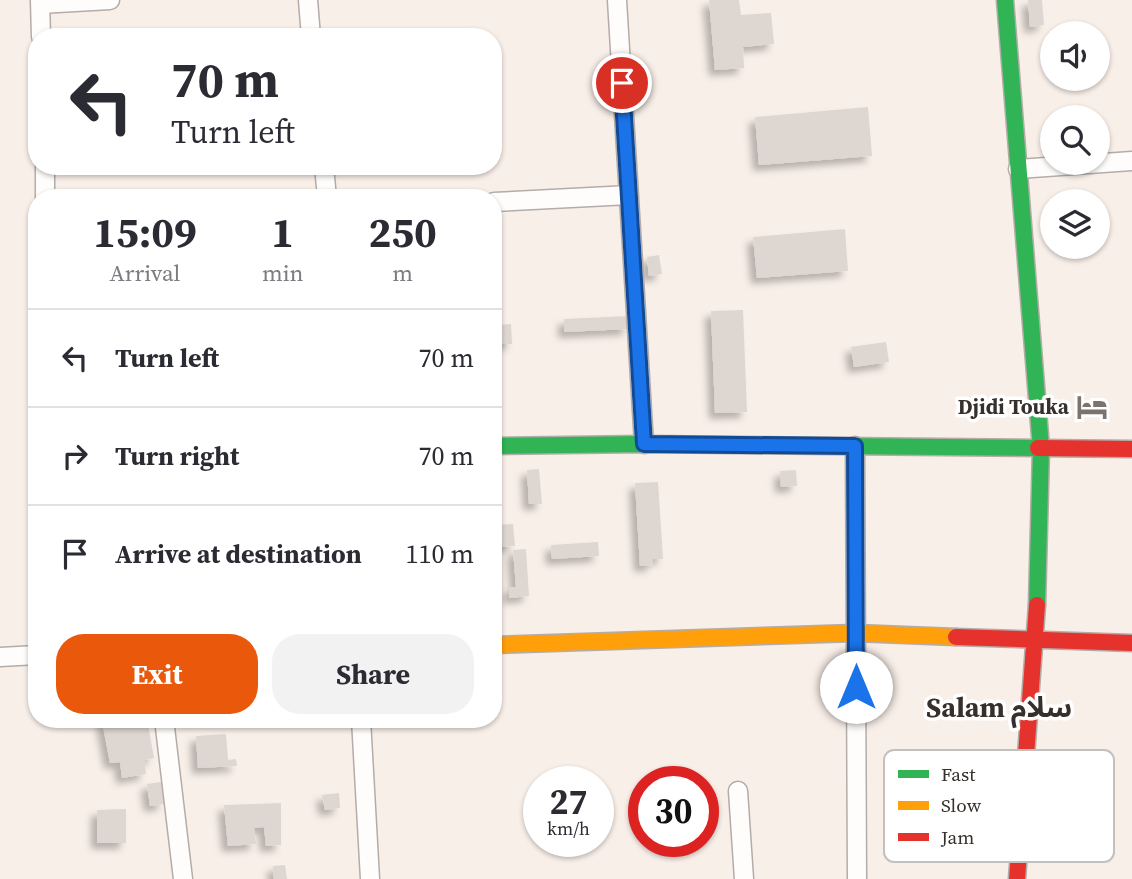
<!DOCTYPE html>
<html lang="en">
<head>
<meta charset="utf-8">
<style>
  :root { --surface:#fff; --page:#f2f2f3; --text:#2b2b33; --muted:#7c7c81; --line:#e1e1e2; --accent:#ea580c }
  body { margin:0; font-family:"Source Serif 4","Noto Sans Arabic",serif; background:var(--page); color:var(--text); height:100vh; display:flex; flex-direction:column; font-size:26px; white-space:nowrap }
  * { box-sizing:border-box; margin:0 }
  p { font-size:23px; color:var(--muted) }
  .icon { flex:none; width:38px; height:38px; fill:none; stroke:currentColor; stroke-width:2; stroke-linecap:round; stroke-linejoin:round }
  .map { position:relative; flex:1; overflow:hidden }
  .side { position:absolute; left:28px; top:189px; width:474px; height:539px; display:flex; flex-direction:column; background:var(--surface); border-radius:28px; box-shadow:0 2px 5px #0004 }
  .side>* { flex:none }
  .hud { position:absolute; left:28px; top:28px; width:474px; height:147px; border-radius:28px; box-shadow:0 2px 5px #0004; background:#fff; color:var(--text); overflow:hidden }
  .controls { position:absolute; left:1040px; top:21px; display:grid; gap:14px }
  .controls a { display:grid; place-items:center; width:70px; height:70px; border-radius:50%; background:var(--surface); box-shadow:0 2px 5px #0004; font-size:35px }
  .speed { position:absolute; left:523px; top:766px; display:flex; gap:14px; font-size:35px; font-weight:700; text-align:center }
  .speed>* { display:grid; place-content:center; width:91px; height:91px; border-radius:50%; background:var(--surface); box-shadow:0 2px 5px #0004; line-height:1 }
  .speed small { font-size:18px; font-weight:400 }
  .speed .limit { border:10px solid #d22; background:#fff; color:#111 }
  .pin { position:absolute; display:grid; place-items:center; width:60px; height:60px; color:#fff; margin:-30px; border:4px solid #fff; border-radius:50%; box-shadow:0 2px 7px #0007 }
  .me { position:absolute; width:77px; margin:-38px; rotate:0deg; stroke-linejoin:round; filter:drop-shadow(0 0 5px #0008) }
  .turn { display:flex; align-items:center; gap:24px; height:147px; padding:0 28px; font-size:32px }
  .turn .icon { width:91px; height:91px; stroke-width:2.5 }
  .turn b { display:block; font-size:49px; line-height:60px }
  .eta { display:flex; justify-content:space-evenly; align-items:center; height:119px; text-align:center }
  .eta b { font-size:42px; font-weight:700; line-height:49px }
  .button { display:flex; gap:14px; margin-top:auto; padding:14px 28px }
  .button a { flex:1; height:80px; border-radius:28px; background:var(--accent); color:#fff; font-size:28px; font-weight:700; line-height:80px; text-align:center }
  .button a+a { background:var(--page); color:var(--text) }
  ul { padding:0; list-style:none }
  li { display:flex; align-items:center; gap:21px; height:98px; padding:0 28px; border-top:2px solid var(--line) }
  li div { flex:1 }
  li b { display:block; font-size:26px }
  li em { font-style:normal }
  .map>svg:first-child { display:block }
</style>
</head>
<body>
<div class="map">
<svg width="1132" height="879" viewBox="0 0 1132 879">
  <defs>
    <filter id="shadow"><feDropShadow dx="-6" dy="6" stdDeviation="3.5" flood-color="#0004"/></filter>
  </defs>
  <rect width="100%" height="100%" fill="#f9efe9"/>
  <path fill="#ded6d1" filter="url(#shadow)" d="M709 0H739L741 15 771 13 774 44 743 47 744 68 715 70Z
    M1028 0H1042L1044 25 1030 27Z
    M868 107 872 156 759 165 755 117Z
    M845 229 848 271 757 278 753 237Z
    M659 255 662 274 649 276 647 257Z
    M743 310 747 412 715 413 711 311Z
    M628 316 629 329 564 332V319Z
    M511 324 512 344H499L498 325Z
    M886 342 889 362 854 367 851 347Z
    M539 469 542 504H529L527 470Z
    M796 470 797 486 781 487 780 471Z
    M658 482 663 559H653V565L640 566 635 483Z
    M513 524 515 546 494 547V525Z
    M598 542 599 556 552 559 551 545Z
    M526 549 529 596 509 598V587H516L513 550Z
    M112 719H147L154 758 144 760 146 774 122 778 120 762 110 763 102 721Z
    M226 734 228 760 236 759 237 766 198 768 196 736Z
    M161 782 164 804 150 806 147 784Z
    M339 793 340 808 325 810 322 795Z
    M281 803V845L266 846 264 827 254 828 256 844 228 846 224 805Z
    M126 809V843H97V810Z
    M285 865 287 879H274L273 866Z"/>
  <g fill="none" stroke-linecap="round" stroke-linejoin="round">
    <g stroke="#b4aca8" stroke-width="21">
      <path id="street" d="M40 0 41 37
        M308 0 311 37
        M617 0 644 444
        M40 4 110 0
        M45 166V198
        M324 166 327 198
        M1018 169 1132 161
        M494 202 629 195
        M855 446 857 879
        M0 657 37 655
        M164 719 183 879
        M361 719 370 879
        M738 791 744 879"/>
    </g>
    <g stroke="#b4aca8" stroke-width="19">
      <path id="fast" d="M1005 0 1041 448 1037 605
        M494 446 644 444 1038 448"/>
    </g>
    <g stroke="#b4aca8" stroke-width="19">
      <path id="slow" d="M494 645 855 633 956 637"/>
    </g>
    <g stroke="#b4aca8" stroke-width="19">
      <path id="jam" d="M1038 448 1132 449
        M956 637 1132 643
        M1017 879 1037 605"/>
    </g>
    <use href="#street" stroke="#fefdfc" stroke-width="18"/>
    <use href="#fast" stroke="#30b455" stroke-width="16"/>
    <use href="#slow" stroke="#ff9f0a" stroke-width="16"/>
    <use href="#jam" stroke="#e5322d" stroke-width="16"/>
  </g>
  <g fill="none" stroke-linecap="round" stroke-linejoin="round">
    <g stroke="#114b97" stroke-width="18">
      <path id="route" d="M622 83 644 444 855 446 856 687"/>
    </g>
    <use href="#route" stroke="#1a73e8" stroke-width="12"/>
  </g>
  <defs>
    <g id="hotel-bare" transform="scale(2.415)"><path d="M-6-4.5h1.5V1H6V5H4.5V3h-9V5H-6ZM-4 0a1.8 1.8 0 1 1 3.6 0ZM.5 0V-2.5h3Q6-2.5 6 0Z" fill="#7a736e" stroke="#fff" stroke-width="2.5" paint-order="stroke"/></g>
  </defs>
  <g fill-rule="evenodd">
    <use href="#hotel-bare" x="1092" y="407"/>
  </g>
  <g text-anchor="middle" stroke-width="7" stroke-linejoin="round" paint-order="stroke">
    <g font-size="21" font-weight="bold" fill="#36302c" stroke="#fff" text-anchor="end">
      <text x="1069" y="414">Djidi Touka</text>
    </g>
    <g font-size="28" font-weight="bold" fill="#36302c" stroke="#fff">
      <text x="999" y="717">Salam سلام</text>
    </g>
  </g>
  <rect x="884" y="750" width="230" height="112" rx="10" fill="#fff" stroke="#c3c1c0" stroke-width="2"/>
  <rect x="898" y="770" width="31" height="8" fill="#30b455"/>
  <rect x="898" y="801" width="31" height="9" fill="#ff9f0a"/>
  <rect x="898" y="833" width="31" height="8" fill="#e5322d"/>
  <g font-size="19" fill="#36302c">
    <text x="941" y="781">Fast</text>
    <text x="941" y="812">Slow</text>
    <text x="941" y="844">Jam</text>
  </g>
</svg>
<div class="controls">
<a><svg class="icon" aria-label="sound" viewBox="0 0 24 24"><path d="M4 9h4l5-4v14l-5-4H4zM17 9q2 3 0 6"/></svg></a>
<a><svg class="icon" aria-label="search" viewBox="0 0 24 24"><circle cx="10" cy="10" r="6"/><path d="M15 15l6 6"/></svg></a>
<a><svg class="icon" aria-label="layers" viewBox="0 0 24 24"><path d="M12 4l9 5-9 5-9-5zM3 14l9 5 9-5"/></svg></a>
</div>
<div class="speed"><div>27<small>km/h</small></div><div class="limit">30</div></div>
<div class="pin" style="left:622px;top:83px;background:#d93025"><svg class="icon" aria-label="arrive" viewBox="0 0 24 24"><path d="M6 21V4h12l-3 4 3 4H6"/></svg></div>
<svg class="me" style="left:856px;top:687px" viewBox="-20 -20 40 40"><circle r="19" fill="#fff"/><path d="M0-13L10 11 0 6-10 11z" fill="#1a73e8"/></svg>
<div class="hud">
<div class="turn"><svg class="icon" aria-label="left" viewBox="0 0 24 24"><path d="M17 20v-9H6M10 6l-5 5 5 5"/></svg><div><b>70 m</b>Turn left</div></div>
</div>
<section class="side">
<div class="eta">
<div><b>15:09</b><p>Arrival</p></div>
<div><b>1</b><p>min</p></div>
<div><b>250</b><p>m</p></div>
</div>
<ul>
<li><svg class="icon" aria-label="left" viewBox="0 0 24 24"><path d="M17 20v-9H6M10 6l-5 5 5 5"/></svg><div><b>Turn left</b></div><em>70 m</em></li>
<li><svg class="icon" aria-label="right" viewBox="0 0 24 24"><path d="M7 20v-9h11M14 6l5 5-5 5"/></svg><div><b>Turn right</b></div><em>70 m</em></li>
<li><svg class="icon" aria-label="arrive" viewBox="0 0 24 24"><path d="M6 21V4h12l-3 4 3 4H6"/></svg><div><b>Arrive at destination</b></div><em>110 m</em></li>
</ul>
<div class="button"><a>Exit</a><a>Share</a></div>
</section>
</div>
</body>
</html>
